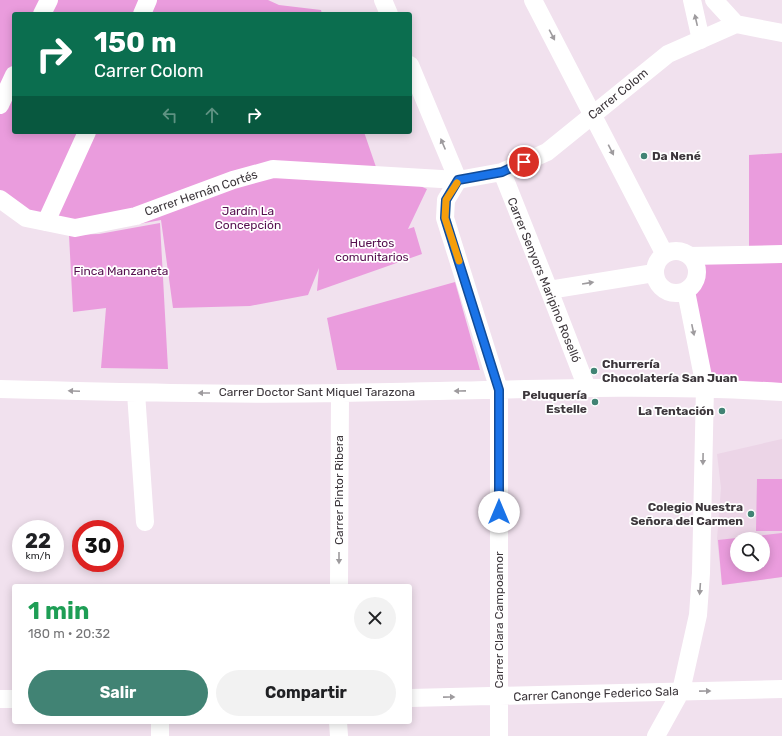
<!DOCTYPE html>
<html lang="es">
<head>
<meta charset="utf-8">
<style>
  :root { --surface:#fff; --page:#f2f2f2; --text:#202124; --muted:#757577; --accent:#418374 }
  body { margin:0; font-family:Rubik,sans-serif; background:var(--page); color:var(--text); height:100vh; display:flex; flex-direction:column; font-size:15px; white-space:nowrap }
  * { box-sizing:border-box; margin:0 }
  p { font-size:13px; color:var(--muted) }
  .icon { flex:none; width:22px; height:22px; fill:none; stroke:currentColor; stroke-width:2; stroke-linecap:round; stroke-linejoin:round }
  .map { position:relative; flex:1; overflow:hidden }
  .sheet { position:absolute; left:12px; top:584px; width:400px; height:140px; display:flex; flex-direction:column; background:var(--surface); border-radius:4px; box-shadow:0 2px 10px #0003 }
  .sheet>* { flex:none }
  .hud { position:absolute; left:12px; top:12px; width:400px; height:122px; border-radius:4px; box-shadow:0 2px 10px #0003; background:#0b6e4f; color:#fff; overflow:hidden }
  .fabs { position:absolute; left:730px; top:532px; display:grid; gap:8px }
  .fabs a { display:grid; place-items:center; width:40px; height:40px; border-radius:50%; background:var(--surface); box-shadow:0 2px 10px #0003; font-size:20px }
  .speed { position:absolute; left:12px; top:520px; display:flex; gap:8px; font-size:20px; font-weight:700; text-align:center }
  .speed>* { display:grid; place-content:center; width:52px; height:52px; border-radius:50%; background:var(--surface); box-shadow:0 2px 10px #0003; line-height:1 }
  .speed small { font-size:10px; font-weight:400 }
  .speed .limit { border:6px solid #d22; background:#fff; color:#111 }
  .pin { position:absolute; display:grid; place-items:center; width:34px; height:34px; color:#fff; margin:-17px; border:2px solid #fff; border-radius:50%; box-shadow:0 1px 4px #0007 }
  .me { position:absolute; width:44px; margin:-22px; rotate:0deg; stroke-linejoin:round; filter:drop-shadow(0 0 3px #0008) }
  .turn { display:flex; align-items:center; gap:14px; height:84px; padding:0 16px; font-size:18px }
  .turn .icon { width:52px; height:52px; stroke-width:2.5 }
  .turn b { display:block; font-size:28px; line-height:34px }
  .lanes { display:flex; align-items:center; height:38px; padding:0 16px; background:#0003; justify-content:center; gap:20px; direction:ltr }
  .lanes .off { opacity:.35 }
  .round { display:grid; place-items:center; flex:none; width:42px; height:42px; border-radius:21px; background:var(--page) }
  .headline { display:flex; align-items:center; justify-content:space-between; height:68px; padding:0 16px }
  h1 { font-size:24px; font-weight:700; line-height:30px; color:#1e9e55 }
  .button { display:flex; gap:8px; margin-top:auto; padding:8px 16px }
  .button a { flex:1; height:46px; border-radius:24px; background:var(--accent); color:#fff; font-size:16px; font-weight:700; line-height:46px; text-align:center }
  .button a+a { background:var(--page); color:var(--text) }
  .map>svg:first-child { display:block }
</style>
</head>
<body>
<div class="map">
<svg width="782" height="736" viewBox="0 0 782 736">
  <rect width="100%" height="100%" fill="#f1e1ee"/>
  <path fill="#ecd5e7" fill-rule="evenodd" d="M782 439V577L722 585 717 539 721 488 717 454ZM737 539H763V565H737Z"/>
  <path fill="#ea9cdd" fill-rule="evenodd" d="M0 0H148L142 14H14V132H364L376 167 427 189 408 229 414 227 422 254 317 291 319 268 308 295 250 306 173 308 161 220 111 229 46 222 0 208Z
    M153 0H268L279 5 321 10 322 14H146Z
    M782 153V392L705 387 693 286C699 274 697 267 690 256L749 254V155Z
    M160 223 168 369 101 368 106 308 73 312 69 235 99 234Z
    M455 282 480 370H337L327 318Z
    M757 479H782V531H756Z
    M782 533V577L722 585 718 540ZM737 539H763V565H737Z"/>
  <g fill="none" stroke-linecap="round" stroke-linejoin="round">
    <path stroke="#fff" stroke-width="18" d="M383 0 389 14
      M533 0 664 253
      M692 0 701 40
      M714 0 736 24
      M42 14 49 0
      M142 14 148 0
      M410 65 458 180
      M0 105 14 75
      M502 172 549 290 587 388
      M458 180 446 200 445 218 499 390V736
      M0 199 26 218 75 228 136 216 233 180 273 169 458 180 502 172 547 152 668 54 736 24 782 33
      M46 222 87 132
      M655 272a21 21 0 1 1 42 0a21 21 0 1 1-42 0Z
      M690 256 782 254
      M549 290 654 273
      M0 389C114 392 228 395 342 393 489 391 635 383 782 392
      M136 393 145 522
      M339 586 340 394
      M410 698 782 689
      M0 699H14
      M160 722V736
      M338 722 339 736
      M656 736 681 691 698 615 701 573 705 387 686 291"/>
  </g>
  <defs><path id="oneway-solid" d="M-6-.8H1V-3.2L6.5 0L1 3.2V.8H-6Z"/></defs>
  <g fill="#9e9b9e">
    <use href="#oneway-solid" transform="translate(696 20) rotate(-103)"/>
    <use href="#oneway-solid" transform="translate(552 35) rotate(62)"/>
    <use href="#oneway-solid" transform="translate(443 144) rotate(-113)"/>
    <use href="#oneway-solid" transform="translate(611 150) rotate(63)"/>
    <use href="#oneway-solid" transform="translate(588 283) rotate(-9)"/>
    <use href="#oneway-solid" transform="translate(693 330) rotate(78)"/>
    <use href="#oneway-solid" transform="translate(74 391) rotate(-178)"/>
    <use href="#oneway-solid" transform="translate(460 391) rotate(179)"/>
    <use href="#oneway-solid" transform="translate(204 393) rotate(-180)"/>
    <use href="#oneway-solid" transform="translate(703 459) rotate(91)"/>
    <use href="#oneway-solid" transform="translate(339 558) rotate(90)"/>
    <use href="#oneway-solid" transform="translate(700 589) rotate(94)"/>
    <use href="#oneway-solid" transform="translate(705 691) rotate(-1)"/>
    <use href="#oneway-solid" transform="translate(449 697) rotate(-1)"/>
  </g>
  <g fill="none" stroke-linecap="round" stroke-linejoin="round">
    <g stroke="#114b97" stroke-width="10">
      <path id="route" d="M499 512V390L445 218 446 200 458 180 502 172 524 162"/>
    </g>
    <use href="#route" stroke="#1a73e8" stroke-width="7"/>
    <path stroke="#f59e0b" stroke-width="7" d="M457 183 446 200 445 218 459 261"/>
  </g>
  <g fill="#418374" stroke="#fff" stroke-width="1.5">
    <circle cx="644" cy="156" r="4"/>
    <circle cx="594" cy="371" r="4"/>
    <circle cx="595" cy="402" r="4"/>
    <circle cx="722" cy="411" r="4"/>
    <circle cx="751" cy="514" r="4"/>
  </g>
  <g text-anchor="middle" stroke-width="3.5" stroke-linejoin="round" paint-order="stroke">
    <g font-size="12" fill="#3d373c" stroke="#fff">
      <text transform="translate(618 94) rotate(-39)" y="4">Carrer Colom</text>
      <text transform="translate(201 193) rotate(-19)" y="4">Carrer Hernán Cortés</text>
      <text transform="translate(544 280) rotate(68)" y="4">Carrer Senyors Maripino Roselló</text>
      <text x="317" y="396">Carrer Doctor Sant Miquel Tarazona</text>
      <text transform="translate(339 490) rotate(-90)" y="4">Carrer Pintor Ribera</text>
      <text transform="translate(499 620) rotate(-90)" y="4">Carrer Clara Campoamor</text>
      <text transform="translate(596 694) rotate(-2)" y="4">Carrer Canonge Federico Sala</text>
    </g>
    <g font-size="12" font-weight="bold" fill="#3d373c" stroke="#fff" text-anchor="end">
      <text x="652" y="160" text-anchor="start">Da Nené</text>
      <text x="602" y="368" text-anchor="start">Churrería<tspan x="602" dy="14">Chocolatería San Juan</tspan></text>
      <text x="587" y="399">Peluquería<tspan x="587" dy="14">Estelle</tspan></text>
      <text x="714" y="415">La Tentación</text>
      <text x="743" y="511">Colegio Nuestra<tspan x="743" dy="14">Señora del Carmen</tspan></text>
    </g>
    <g font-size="12" fill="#56104f" stroke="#fff">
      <text x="248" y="215">Jardín La<tspan x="248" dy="14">Concepción</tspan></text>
      <text x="372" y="247">Huertos<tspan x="372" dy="14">comunitarios</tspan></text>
      <text x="121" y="275">Finca Manzaneta</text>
    </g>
  </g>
</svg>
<div class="fabs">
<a><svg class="icon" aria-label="search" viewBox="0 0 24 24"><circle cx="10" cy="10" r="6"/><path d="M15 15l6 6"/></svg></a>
</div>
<div class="speed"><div>22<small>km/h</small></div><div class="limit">30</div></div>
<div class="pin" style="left:524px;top:162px;background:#d93025"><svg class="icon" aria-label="arrive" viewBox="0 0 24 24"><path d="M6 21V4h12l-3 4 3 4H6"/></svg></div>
<svg class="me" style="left:499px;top:512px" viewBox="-20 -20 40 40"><circle r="19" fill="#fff"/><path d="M0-13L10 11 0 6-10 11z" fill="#1a73e8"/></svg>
<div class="hud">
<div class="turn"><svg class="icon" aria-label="right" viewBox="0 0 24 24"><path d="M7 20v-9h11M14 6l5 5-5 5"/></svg><div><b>150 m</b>Carrer Colom</div></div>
<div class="lanes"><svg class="icon off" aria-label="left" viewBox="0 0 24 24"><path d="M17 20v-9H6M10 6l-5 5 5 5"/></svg><svg class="icon off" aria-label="ahead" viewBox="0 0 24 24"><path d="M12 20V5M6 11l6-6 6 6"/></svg><svg class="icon" aria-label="right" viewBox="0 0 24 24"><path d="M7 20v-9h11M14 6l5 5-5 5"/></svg></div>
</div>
<section class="sheet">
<div class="headline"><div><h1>1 min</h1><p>180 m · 20:32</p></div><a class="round"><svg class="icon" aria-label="close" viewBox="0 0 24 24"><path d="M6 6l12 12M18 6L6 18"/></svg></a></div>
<div class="button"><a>Salir</a><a>Compartir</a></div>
</section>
</div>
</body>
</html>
